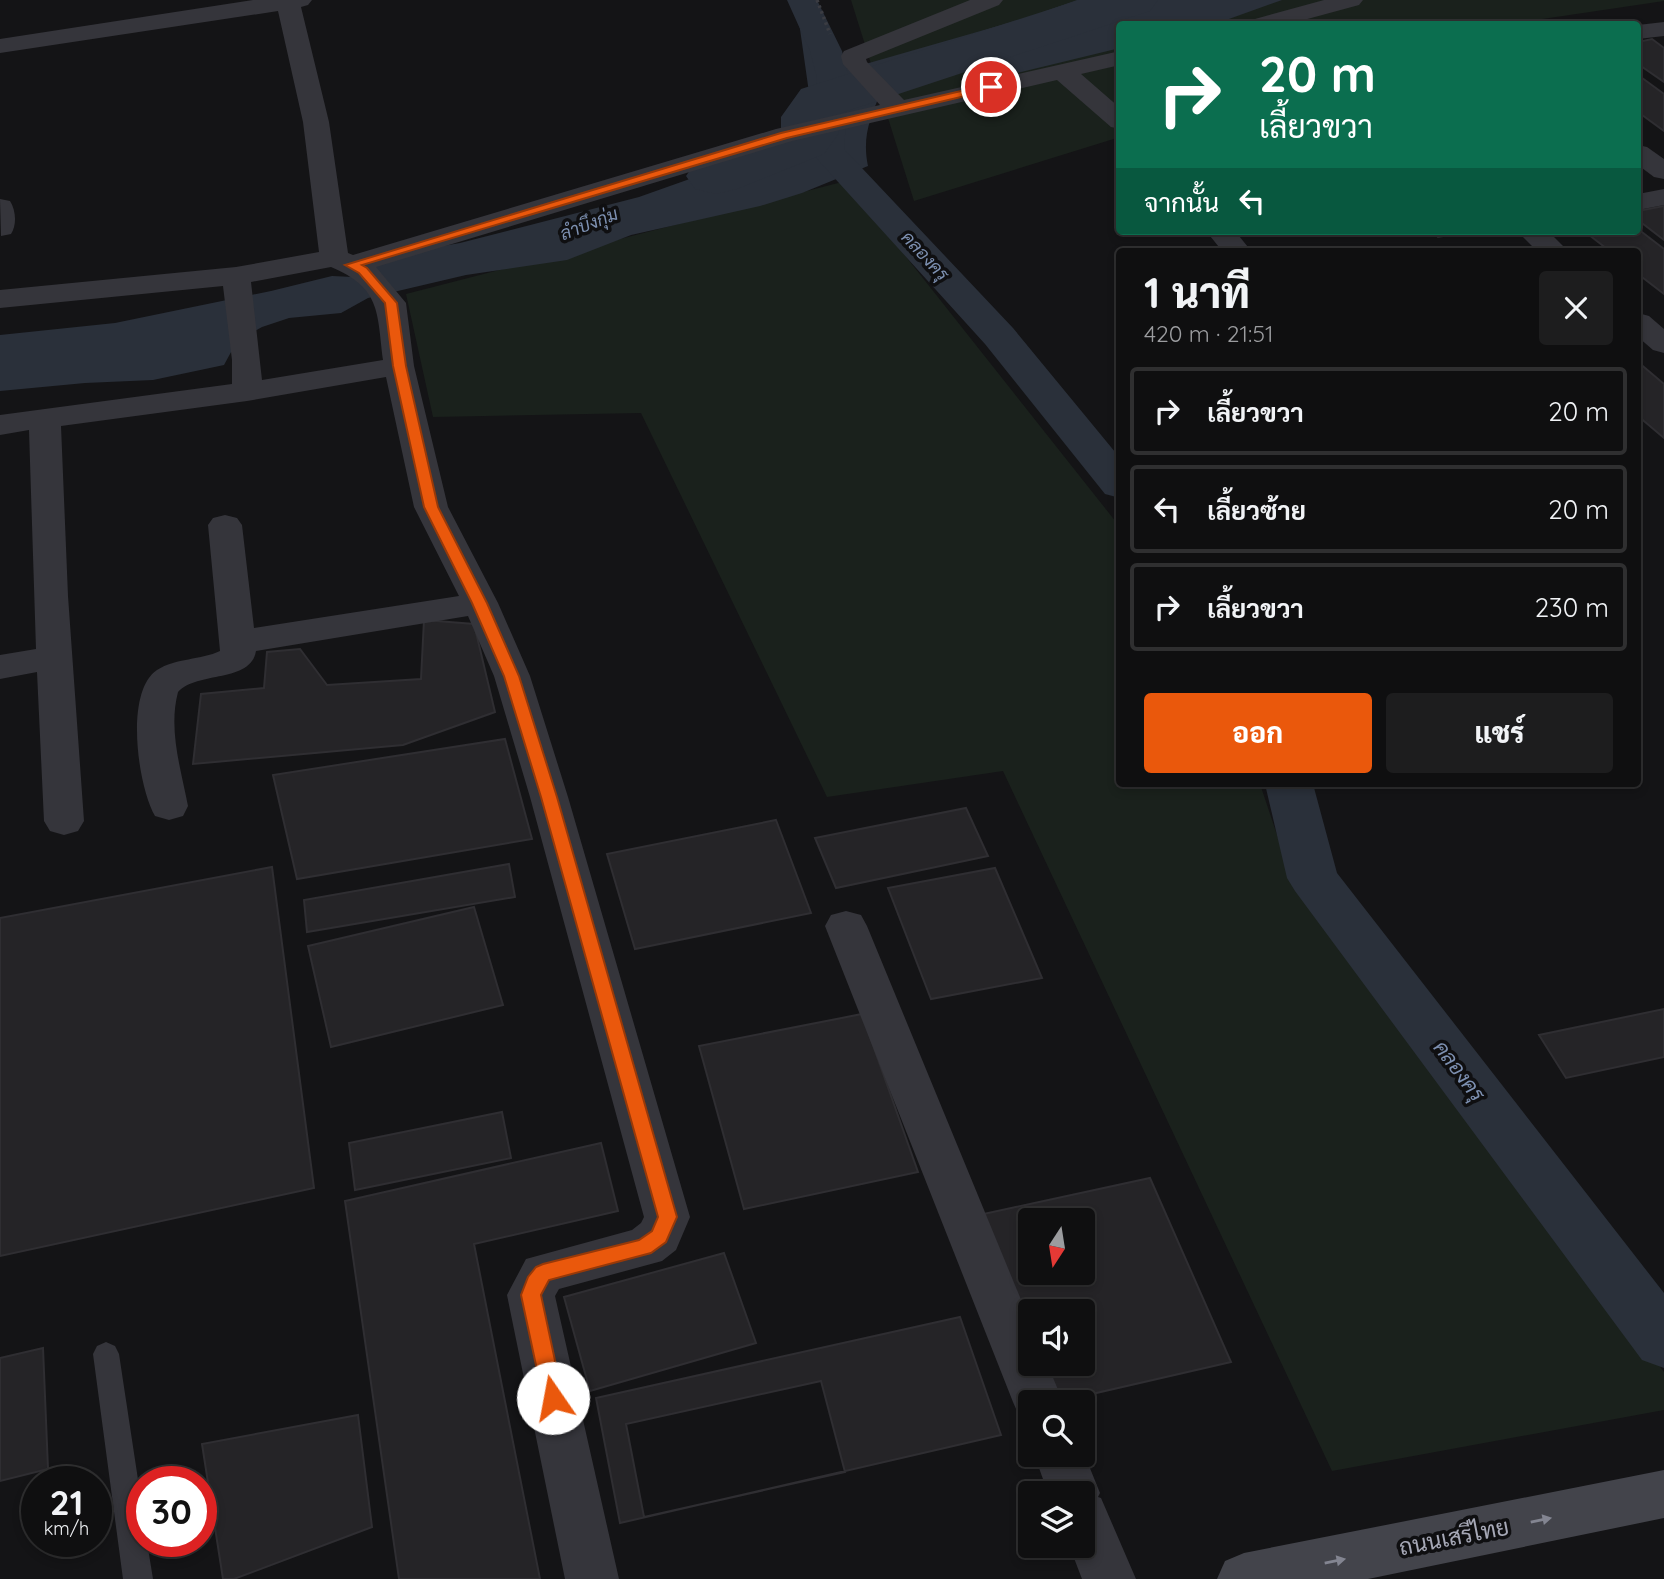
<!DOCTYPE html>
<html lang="th">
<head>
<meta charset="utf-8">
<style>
  :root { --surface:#0f0f10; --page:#1d1d1e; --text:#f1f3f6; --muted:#9b9c9f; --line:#2f2f30; --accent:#ea580c }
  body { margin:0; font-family:Quicksand,Sarabun,sans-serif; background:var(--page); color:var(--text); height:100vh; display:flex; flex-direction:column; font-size:26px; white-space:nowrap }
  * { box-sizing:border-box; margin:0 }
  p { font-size:23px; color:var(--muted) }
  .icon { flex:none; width:38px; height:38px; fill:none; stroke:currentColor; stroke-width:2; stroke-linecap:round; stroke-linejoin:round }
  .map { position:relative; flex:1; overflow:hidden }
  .side { position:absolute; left:1116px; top:248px; width:525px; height:539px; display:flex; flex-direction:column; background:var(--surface); border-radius:7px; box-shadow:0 4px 10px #0003,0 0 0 2px var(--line) }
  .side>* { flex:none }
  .guide { position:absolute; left:1116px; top:21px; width:525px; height:214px; border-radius:7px; box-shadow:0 4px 10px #0003,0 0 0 2px var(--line); background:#0b6e4f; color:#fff; overflow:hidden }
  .needle { width:46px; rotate:192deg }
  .tools { position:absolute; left:1018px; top:1208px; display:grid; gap:14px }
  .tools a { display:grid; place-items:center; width:77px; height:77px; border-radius:7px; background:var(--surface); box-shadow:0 4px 10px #0003,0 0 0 2px var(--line); font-size:35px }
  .speed { position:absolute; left:21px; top:1466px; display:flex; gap:14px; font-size:35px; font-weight:700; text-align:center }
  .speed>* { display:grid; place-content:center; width:91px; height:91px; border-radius:50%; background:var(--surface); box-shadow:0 4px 10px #0003,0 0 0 2px var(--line); line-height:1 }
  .speed small { font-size:18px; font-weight:400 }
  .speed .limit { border:10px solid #d22; background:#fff; color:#111 }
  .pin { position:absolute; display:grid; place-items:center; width:60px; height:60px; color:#fff; margin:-30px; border:4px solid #fff; border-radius:50%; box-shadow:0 2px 7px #0007 }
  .me { position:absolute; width:77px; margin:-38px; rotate:348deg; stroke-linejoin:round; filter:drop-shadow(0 0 5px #0008) }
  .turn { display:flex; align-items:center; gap:24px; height:147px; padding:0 28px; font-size:32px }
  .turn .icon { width:91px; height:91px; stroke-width:2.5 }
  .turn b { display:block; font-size:49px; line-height:60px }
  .then { display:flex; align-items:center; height:66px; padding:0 28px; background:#0003; gap:14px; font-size:26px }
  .round { display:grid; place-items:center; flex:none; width:74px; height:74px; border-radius:7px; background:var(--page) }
  .head { display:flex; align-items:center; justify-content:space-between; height:119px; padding:0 28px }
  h1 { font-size:42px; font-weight:800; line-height:52px }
  .button { display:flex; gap:14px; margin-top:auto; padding:14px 28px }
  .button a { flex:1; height:80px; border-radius:7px; background:var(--accent); color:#fff; font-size:28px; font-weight:800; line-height:80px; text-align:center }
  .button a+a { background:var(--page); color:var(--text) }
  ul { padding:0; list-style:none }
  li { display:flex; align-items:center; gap:21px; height:88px; margin:0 14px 10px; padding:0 14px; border:4px solid var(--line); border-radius:7px }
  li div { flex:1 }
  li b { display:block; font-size:26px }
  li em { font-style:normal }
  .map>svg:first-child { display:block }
</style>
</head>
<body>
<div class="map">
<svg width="1664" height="1579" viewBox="0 0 1664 1579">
  <rect width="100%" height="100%" fill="#141416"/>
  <path fill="#1a211c" d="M851 0H1664V1L1509 24H1120V137L914 201Z
    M846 181 1120 527V784H1260L1293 883 1664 1372V1410L1332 1471 1003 771 827 797 641 413 433 417 406 294Z"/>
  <path fill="#2a303a" d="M789 0H811L848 69 1029 17 1077 0H1282L1215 24H1120V48L1000 77 965 70 881 92C870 118 862 137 868 166L802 193 760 206 631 235 567 260 466 275 368 298 341 313 289 318 262 327 237 341 224 365 153 380 85 383 0 391V335L115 323 271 291 332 276 353 277 374 258 460 243 639 197 715 170 745 154 815 135 798 15Z"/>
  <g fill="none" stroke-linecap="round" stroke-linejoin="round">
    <path fill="#2a303a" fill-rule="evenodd" d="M787 0H817L842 51 849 78 844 149 1013 328 1120 458V498L1105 494 985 344 810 151 817 78 810 51Z
      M1265 784H1313L1337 873 1664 1293V1368L1642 1360 1295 891 1287 878Z"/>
    <path fill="#2a303a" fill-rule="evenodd" d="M1079 0H1158L1150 11 841 113 837 118 839 133 824 154 737 189 716 194 695 189 686 176 695 163 781 131V117L801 89Z"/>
  </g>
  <path fill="#252427" stroke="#2f2e32" stroke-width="2" fill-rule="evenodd" d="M1652 39 1664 48V82L1638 64V42Z
    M1638 75 1664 94V131L1638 112Z
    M1664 206V240L1638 220V211Z
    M1638 229 1664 249V294L1638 274V252H1611L1584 231H1638Z
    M1432 231H1472L1438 237Z
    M1638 362 1664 384V438L1638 416Z
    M424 620 474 624 495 712 403 745 193 764 201 694 264 688 267 652 300 649 327 685 421 679Z
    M505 739 532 839 297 879 273 775Z
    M966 808 988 856 836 888 815 838Z
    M776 820 811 913 635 949 607 854Z
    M509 864 515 897 307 932 304 900Z
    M272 867 314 1188 0 1256V918Z
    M995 868 1042 978 931 999 888 888Z
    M474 907 503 1005 331 1047 308 946Z
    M1664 1009V1057L1566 1078 1539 1035Z
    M862 1014 918 1172 744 1209 699 1046Z
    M502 1112 511 1158 355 1190 349 1143Z
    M601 1143 618 1211 474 1244 540 1579H399L345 1201Z
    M1150 1178 1231 1362 1057 1402 1034 1363H1083V1311H1031V1355L979 1215ZM1031 1220H1083V1272H1031Z
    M724 1253 756 1343 590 1391 564 1297Z
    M960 1317 1001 1435 620 1523 596 1398Z
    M43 1348 48 1469 0 1481V1358Z
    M821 1381 845 1472 644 1517 626 1424Z
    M358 1415 372 1527 234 1579H223L202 1444Z"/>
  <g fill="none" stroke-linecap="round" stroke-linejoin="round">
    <path stroke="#3b3c42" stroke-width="3.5" stroke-dasharray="2.5 3.5" stroke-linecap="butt" d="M817 0 830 34"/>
    <path fill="#35353b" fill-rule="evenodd" d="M106 1342 115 1346 119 1354 142 1506V1542H147L153 1579H123L93 1354 97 1346Z"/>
    <path fill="#35353b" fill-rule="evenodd" d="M253 0H312L308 5 301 7 329 122 348 253 353 255 776 129 880 105 843 64 841 56 844 51 970 0H1003L999 5 866 59 867 62 904 100 1120 51V65L1081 74 1120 108V129L1111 127 1057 80 792 141 376 267 406 303 414 366 448 507 498 603 530 676 568 797 690 1217 676 1250 662 1261 559 1289 555 1296 619 1579H565L507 1295 526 1259 632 1230 641 1223 644 1217 530 797 494 676 468 616 256 651C251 683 197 671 178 692 168 730 181 769 188 806L183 816 169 820 155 816C138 787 124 692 157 670 176 658 201 660 220 651L208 525 213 518 225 515 237 518 242 525 254 628 459 596 414 507 386 377 247 401 61 426 68 596 84 821 78 831 64 835 50 831 44 821 37 672 0 679V655L36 649 29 430 0 435V415L232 384V360L223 286 0 308V290L236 267 319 252 303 122 278 11 0 53V39ZM331 267C381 288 377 312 383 360L262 380 251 282Z
      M1324 0H1363L1359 5 1289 24H1252L1255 19Z
      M1664 22V36L1638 39V25Z
      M1638 145 1647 147 1664 159V179L1654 177 1638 165Z
      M1664 189V205L1638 210V194Z
      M0 199 10 201C16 210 17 225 11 234L1 236Z
      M1206 231H1235L1252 252H1223Z
      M1517 231H1548L1569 252H1538Z
      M1638 313 1649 316 1664 329V353L1653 350 1638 337Z
      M846 911 861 915 867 926 1031 1324V1363H1047L1063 1402H1031V1422L1020 1418 1013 1402 825 926 831 915Z
      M1083 1451 1100 1493 1098 1497 1101 1498 1136 1579H1082L1069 1545H1083V1493H1048L1034 1454H1083Z"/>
    <path fill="#43444b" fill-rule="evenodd" d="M1664 1470V1518L1368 1579H1217L1225 1561 1244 1553Z"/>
  </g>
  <defs><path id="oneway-solid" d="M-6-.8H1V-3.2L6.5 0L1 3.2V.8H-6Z" transform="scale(1.75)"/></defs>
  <g fill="#838591">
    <use href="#oneway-solid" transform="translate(1541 1520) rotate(-12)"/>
    <use href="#oneway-solid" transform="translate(1335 1561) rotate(-11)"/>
  </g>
  <path fill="#ea580c" stroke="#983908" stroke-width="2" d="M991 84 995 85V89L787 138 362 265 367 268 397 303 406 366 438 507 487 603 519 676 557 797 677 1217 666 1242 651 1253 549 1280 541 1295 563 1398 560 1405 553 1407 546 1405 543 1398 521 1295 528 1277 536 1267 543 1264 639 1240 652 1231 658 1217 541 797 504 676 472 603 424 507 393 366 385 303 359 273 345 265 781 133Z"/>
  <g text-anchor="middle" stroke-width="7" stroke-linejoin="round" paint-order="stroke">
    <g font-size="18" font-style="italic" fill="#7d90b1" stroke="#0f0f11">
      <text transform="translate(589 224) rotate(-21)" y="6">ลำบึงกุ่ม</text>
      <text transform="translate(925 256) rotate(47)" y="6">คลองครุ</text>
    </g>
    <g font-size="21" font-style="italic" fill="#7d90b1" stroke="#0f0f11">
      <text transform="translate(1459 1071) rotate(53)" y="7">คลองครุ</text>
    </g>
    <g font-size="23" fill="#a6a8b6" stroke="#0f0f11">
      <text transform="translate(1454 1537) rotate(-11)" y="8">ถนนเสรีไทย</text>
    </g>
  </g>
</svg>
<div class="tools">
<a><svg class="needle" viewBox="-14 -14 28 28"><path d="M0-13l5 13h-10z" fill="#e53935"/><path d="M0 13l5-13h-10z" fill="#9b9c9f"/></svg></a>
<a><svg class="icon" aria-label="sound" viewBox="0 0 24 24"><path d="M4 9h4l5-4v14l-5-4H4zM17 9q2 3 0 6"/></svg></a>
<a><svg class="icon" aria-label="search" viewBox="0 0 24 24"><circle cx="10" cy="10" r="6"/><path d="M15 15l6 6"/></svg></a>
<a><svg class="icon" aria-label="layers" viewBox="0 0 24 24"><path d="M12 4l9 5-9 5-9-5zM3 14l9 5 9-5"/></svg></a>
</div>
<div class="speed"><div>21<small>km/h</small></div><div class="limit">30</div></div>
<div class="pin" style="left:991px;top:87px;background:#d93025"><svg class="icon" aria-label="arrive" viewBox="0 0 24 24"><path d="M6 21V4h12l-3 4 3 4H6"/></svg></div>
<svg class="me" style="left:553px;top:1398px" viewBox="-20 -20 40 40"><circle r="19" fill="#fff"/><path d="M0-13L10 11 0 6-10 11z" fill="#ea580c"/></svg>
<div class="guide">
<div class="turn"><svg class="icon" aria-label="right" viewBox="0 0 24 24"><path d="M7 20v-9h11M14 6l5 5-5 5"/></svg><div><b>20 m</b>เลี้ยวขวา</div></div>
<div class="then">จากนั้น<svg class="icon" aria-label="left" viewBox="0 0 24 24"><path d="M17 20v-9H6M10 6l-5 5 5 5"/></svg></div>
</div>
<section class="side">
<div class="head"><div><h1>1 นาที</h1><p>420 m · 21:51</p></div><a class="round"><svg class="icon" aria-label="close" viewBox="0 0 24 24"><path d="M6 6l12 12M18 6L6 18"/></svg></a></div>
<ul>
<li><svg class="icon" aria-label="right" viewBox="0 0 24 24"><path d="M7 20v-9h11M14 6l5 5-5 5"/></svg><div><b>เลี้ยวขวา</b></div><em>20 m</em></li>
<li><svg class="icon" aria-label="left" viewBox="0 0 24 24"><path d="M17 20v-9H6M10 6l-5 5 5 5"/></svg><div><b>เลี้ยวซ้าย</b></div><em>20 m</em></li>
<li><svg class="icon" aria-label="right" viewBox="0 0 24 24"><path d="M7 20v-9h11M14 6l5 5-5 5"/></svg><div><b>เลี้ยวขวา</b></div><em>230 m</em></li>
</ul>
<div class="button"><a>ออก</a><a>แชร์</a></div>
</section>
</div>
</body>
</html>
